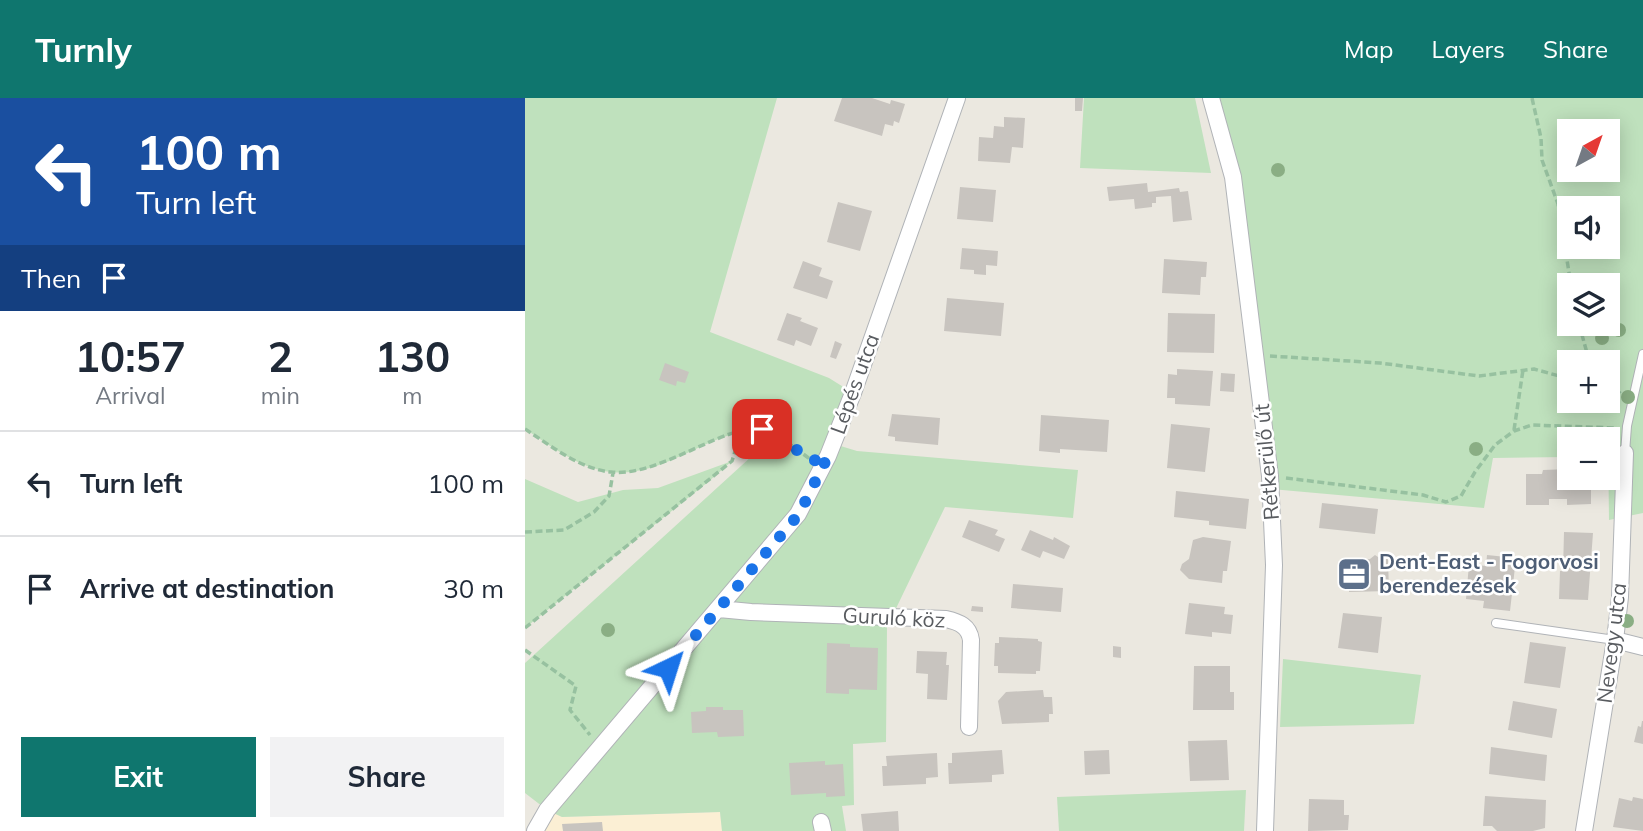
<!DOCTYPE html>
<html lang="en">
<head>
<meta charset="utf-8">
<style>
  :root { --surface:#fff; --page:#f2f2f3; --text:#1f2937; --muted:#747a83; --line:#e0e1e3; --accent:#0f766e }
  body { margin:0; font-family:Mulish,sans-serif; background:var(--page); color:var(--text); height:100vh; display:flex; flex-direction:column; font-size:26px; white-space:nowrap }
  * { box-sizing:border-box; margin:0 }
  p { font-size:23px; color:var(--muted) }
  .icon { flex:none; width:38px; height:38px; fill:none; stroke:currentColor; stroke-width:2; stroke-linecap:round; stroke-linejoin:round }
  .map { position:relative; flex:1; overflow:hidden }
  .sheet { display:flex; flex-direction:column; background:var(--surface); width:525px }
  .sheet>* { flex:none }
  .hud { background:#1a4fa0; color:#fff; overflow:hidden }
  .needle { width:46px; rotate:40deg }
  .controls { position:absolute; left:1032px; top:21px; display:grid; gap:14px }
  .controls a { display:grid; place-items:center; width:63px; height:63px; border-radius:0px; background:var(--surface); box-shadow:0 4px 18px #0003; font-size:35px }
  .pin { position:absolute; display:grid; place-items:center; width:60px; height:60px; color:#fff; margin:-30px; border-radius:14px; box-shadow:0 4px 10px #0006 }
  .me { position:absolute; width:77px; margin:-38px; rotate:41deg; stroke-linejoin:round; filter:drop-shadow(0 0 5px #0008) }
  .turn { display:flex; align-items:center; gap:24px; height:147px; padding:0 21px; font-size:32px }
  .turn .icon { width:91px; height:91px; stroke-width:2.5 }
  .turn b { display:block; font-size:49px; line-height:60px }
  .then { display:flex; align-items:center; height:66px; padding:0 21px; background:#0003; gap:14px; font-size:26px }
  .eta { display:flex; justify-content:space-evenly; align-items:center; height:119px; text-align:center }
  .eta b { font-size:42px; font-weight:700; line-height:49px }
  .button { display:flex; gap:14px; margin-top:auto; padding:14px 21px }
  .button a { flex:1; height:80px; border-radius:0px; background:var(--accent); color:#fff; font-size:28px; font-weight:700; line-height:80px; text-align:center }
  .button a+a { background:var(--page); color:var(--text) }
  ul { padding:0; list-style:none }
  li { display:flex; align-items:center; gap:21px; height:105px; padding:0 21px; border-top:2px solid var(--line) }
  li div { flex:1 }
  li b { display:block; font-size:26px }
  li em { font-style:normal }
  header { display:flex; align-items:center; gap:42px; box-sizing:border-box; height:98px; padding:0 35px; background:var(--accent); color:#fff }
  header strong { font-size:33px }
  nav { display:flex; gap:38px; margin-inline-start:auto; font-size:24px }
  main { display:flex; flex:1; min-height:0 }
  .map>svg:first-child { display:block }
</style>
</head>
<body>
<header>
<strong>Turnly</strong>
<nav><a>Map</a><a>Layers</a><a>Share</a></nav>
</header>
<main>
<section class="sheet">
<div class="hud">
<div class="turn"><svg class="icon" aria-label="left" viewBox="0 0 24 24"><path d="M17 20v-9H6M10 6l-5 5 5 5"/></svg><div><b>100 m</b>Turn left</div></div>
<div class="then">Then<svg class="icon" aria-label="arrive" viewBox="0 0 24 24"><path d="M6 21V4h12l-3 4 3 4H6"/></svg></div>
</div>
<div class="eta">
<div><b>10:57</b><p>Arrival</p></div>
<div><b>2</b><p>min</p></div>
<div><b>130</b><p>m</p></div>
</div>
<ul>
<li><svg class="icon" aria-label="left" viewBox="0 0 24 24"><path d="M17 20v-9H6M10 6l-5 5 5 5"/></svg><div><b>Turn left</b></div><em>100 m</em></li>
<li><svg class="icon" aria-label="arrive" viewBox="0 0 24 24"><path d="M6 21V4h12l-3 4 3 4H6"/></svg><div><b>Arrive at destination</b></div><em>30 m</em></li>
</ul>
<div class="button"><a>Exit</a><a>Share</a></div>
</section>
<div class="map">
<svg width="1118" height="733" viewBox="0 0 1118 733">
  <rect width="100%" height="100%" fill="#ebe8e0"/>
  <path fill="#fbefd4" d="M22 712 37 719 195 714 197 733H10Z"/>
  <path fill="#bfe1bd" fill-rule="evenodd" d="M0 0H252L185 234 304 280 328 295 309 346 332 353 553 372 548 420 420 409 362 529 361 644 328 646 329 707 317 708 321 733H197L195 714 37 719 22 712 0 695V565L250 337C245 335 240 331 235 331 226 330 217 333 209 336 168 347 131 379 86 374 55 371 26 348 0 331Z
    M559 0H670L686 75 555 70Z
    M686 0H1118V415L1084 422 1083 341H1045V359L968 360 959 410 746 391 732 259ZM1045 33H1083V72H1045ZM1045 110H1083V149H1045ZM1045 187H1083V226H1045ZM1045 264H1083V303H1045Z
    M207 363 183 384 0 530V381L53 404 98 392 133 390Z
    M758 561 896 577 889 626 755 629Z
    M721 692 719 733H534L532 699Z"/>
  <path fill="#c8c4bf" d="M317 0H347L365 6 366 2 380 6 374 25 369 23 368 28 360 26 357 38 309 23Z
    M550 0H558L557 13H550Z
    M479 19 500 20 498 50 487 49 485 65 453 63 454 39 468 40 469 28 479 29Z
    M622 85 623 94 654 90 655 94 663 93 667 122 648 124 646 98 631 99V105H627V109L610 111 609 101 584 103 582 89Z
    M435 89 471 92 468 124 432 121Z
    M313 104 347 113 335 153 302 144Z
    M437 150 473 153 472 168 461 167V177L449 176V172L435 171Z
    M639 161 682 164 681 179H676L675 197 637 195Z
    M278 163 297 170 294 178 308 183 302 201 268 190Z
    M422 200 479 205 476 238 419 233Z
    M262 215 277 220 275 223 293 230 286 248 271 242 269 248 252 242Z
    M643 215 690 216 689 255 642 254Z
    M310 243 317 246 311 261 305 259Z
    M140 265 164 274 160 285 152 283 151 288 134 282Z
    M652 271 688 273 685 308 650 306V300H642L643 276 652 277Z
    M696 275 710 276 709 294 695 293Z
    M367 316 415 320 413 347 370 343V339L363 338Z
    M516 317 584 322 582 354 535 351V355L514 353Z
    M646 326 685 330 680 374 642 370Z
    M1045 371V380H1066V406L1042 407V401H1024V407H1001V376H1017L1018 372Z
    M651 393 724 401 721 431 684 427V423L649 419Z
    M797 405 853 411 850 436 794 430Z
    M444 422 473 432 470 437 480 441 474 454 437 439Z
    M505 432 528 442 529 439 545 448 539 461 518 453 515 460 496 452Z
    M1039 434 1068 435 1063 502 1034 501 1035 473H1038Z
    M678 439 706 443 702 473H698L697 485 664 481 655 472 657 466 664 461 668 442Z
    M850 457 856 461H863L864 493 824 494V462L845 461Z
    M962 457 991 460 985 513 958 510 959 503 941 501 944 466 961 468Z
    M488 486 538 490 536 514 486 510Z
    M664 505 700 509 699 516 708 517 706 536 687 534V539L660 536Z
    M447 508 458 509V514L446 513Z
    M818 515 857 519 853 555 813 550Z
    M474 539 513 541V543L517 544 515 573H511V576L473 575V568H469L470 545H474Z
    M1005 544 1041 549 1035 590 999 585Z
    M302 545 325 546V549L353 550 352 592 324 591V596L301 595Z
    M588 548 596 549V560L588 559Z
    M392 553 422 554 421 567H424L422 602 402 601 403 576 391 575Z
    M669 568H705V594H709V612H668Z
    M518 592 519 599H527L528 616H524V624L477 626 473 603 481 594Z
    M988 603 1032 611 1027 640 983 632Z
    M181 609H198V612H218L219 638 193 639 192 634 167 635 166 614 181 613Z
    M1117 623H1118V646L1109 644 1113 628 1116 629Z
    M702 642 704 682 665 683 663 643Z
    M966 649 1022 657 1020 683 964 676Z
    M477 652 479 676 467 677V684L424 686 423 665H427V655Z
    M584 652 585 676 560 677 559 653Z
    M412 655 413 679 401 680V686L358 688 357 668H362L361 658Z
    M300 663V667L318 666 320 698 301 699V695L266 697 264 665Z
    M960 698 1021 702 1020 730 1008 733H972L967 728H958Z
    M1108 699 1118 701V733L1088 729 1094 700 1107 703Z
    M784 701 819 702V717H824L823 732 783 733Z
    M373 713 374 733H338L336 716Z
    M77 724 78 733H38L37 726Z"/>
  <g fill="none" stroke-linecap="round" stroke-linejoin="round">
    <g stroke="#b0b3b7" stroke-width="10">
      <path id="lane" d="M1100 355 1102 328 1118 256
        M971 525 1090 542"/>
    </g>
    <g stroke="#b0b3b7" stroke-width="18">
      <path id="street" d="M686 0 708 79 745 378 749 467 740 733
        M194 511 226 514 421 521C434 524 444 528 446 542L444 629
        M1090 542 1118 549
        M296 724 298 733
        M10 733 22 712 273 416 303 358 328 295 432 0
        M1059 733 1090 542 1095 499 1100 355"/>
    </g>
    <path stroke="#97c1a0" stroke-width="3.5" stroke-dasharray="7 3.5" stroke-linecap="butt" d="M1007 0 1016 40 1017 62 1033 106 1046 187
      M1054 226 1062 255 1068 264
      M745 258 855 265 954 278 1009 271 1045 281
      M1083 283 1096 296
      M0 331C26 348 55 371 86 374 135 380 206 321 240 332 256 338 271 351 285 361
      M989 332 998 272
      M761 380 898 397 921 404 936 398 950 374 970 347 989 333 1007 327 1091 330
      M0 434 39 432 69 414 84 398 88 375
      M0 530 207 363 213 344 210 335
      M0 552 51 588 45 612 65 637"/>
    <use href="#lane" stroke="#fff" stroke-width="8"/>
    <use href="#street" stroke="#fff" stroke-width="16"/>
  </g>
  <g fill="#8aae84">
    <circle cx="753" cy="72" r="7"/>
    <circle cx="1094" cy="232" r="7"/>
    <circle cx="1077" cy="240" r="7"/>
    <circle cx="1103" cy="299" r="7"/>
    <circle cx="951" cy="351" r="7"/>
    <circle cx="1102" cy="523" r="7"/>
    <circle cx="83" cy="532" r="7"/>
  </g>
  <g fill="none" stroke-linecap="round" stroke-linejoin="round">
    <path stroke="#1a73e8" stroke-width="12" stroke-dasharray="0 21.6" d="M143 570 274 416 303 358 288 363 250 337 237 331"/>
  </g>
  <defs>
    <g id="office-square" transform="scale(1.75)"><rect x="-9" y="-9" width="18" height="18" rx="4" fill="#5c6f8a" stroke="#fff"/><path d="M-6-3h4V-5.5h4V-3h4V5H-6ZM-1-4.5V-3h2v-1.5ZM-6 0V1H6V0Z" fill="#fff"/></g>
  </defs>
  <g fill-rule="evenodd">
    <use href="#office-square" x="829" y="476"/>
  </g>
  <g text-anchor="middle" stroke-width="5" stroke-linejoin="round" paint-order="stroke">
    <g font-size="21" fill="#595c60" stroke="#fff">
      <text transform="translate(330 286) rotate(-70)" y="7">Lépés utca</text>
      <text transform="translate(742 364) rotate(-95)" y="7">Rétkerülő út</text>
      <text transform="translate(369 520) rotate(3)" y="7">Guruló köz</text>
      <text transform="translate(1087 545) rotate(-83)" y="7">Nevegy utca</text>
    </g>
    <g font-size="21" font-weight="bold" fill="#4e5e75" stroke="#fff" text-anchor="start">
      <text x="854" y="471">Dent-East - Fogorvosi<tspan x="854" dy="24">berendezések</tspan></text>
    </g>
  </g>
</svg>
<div class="controls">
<a><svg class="needle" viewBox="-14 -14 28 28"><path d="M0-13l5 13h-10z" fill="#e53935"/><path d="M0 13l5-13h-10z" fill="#747a83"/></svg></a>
<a><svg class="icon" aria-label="sound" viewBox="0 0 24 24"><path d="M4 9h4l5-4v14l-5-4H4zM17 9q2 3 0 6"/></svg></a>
<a><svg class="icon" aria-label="layers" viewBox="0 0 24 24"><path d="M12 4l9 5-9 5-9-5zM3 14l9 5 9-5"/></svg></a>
<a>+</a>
<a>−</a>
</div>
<div class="pin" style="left:237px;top:331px;background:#d93025"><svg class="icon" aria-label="arrive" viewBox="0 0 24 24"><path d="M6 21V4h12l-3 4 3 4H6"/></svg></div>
<svg class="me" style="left:143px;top:570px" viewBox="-20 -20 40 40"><path d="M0-17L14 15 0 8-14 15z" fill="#1a73e8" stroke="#fff" stroke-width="4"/></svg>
</div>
</main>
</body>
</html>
